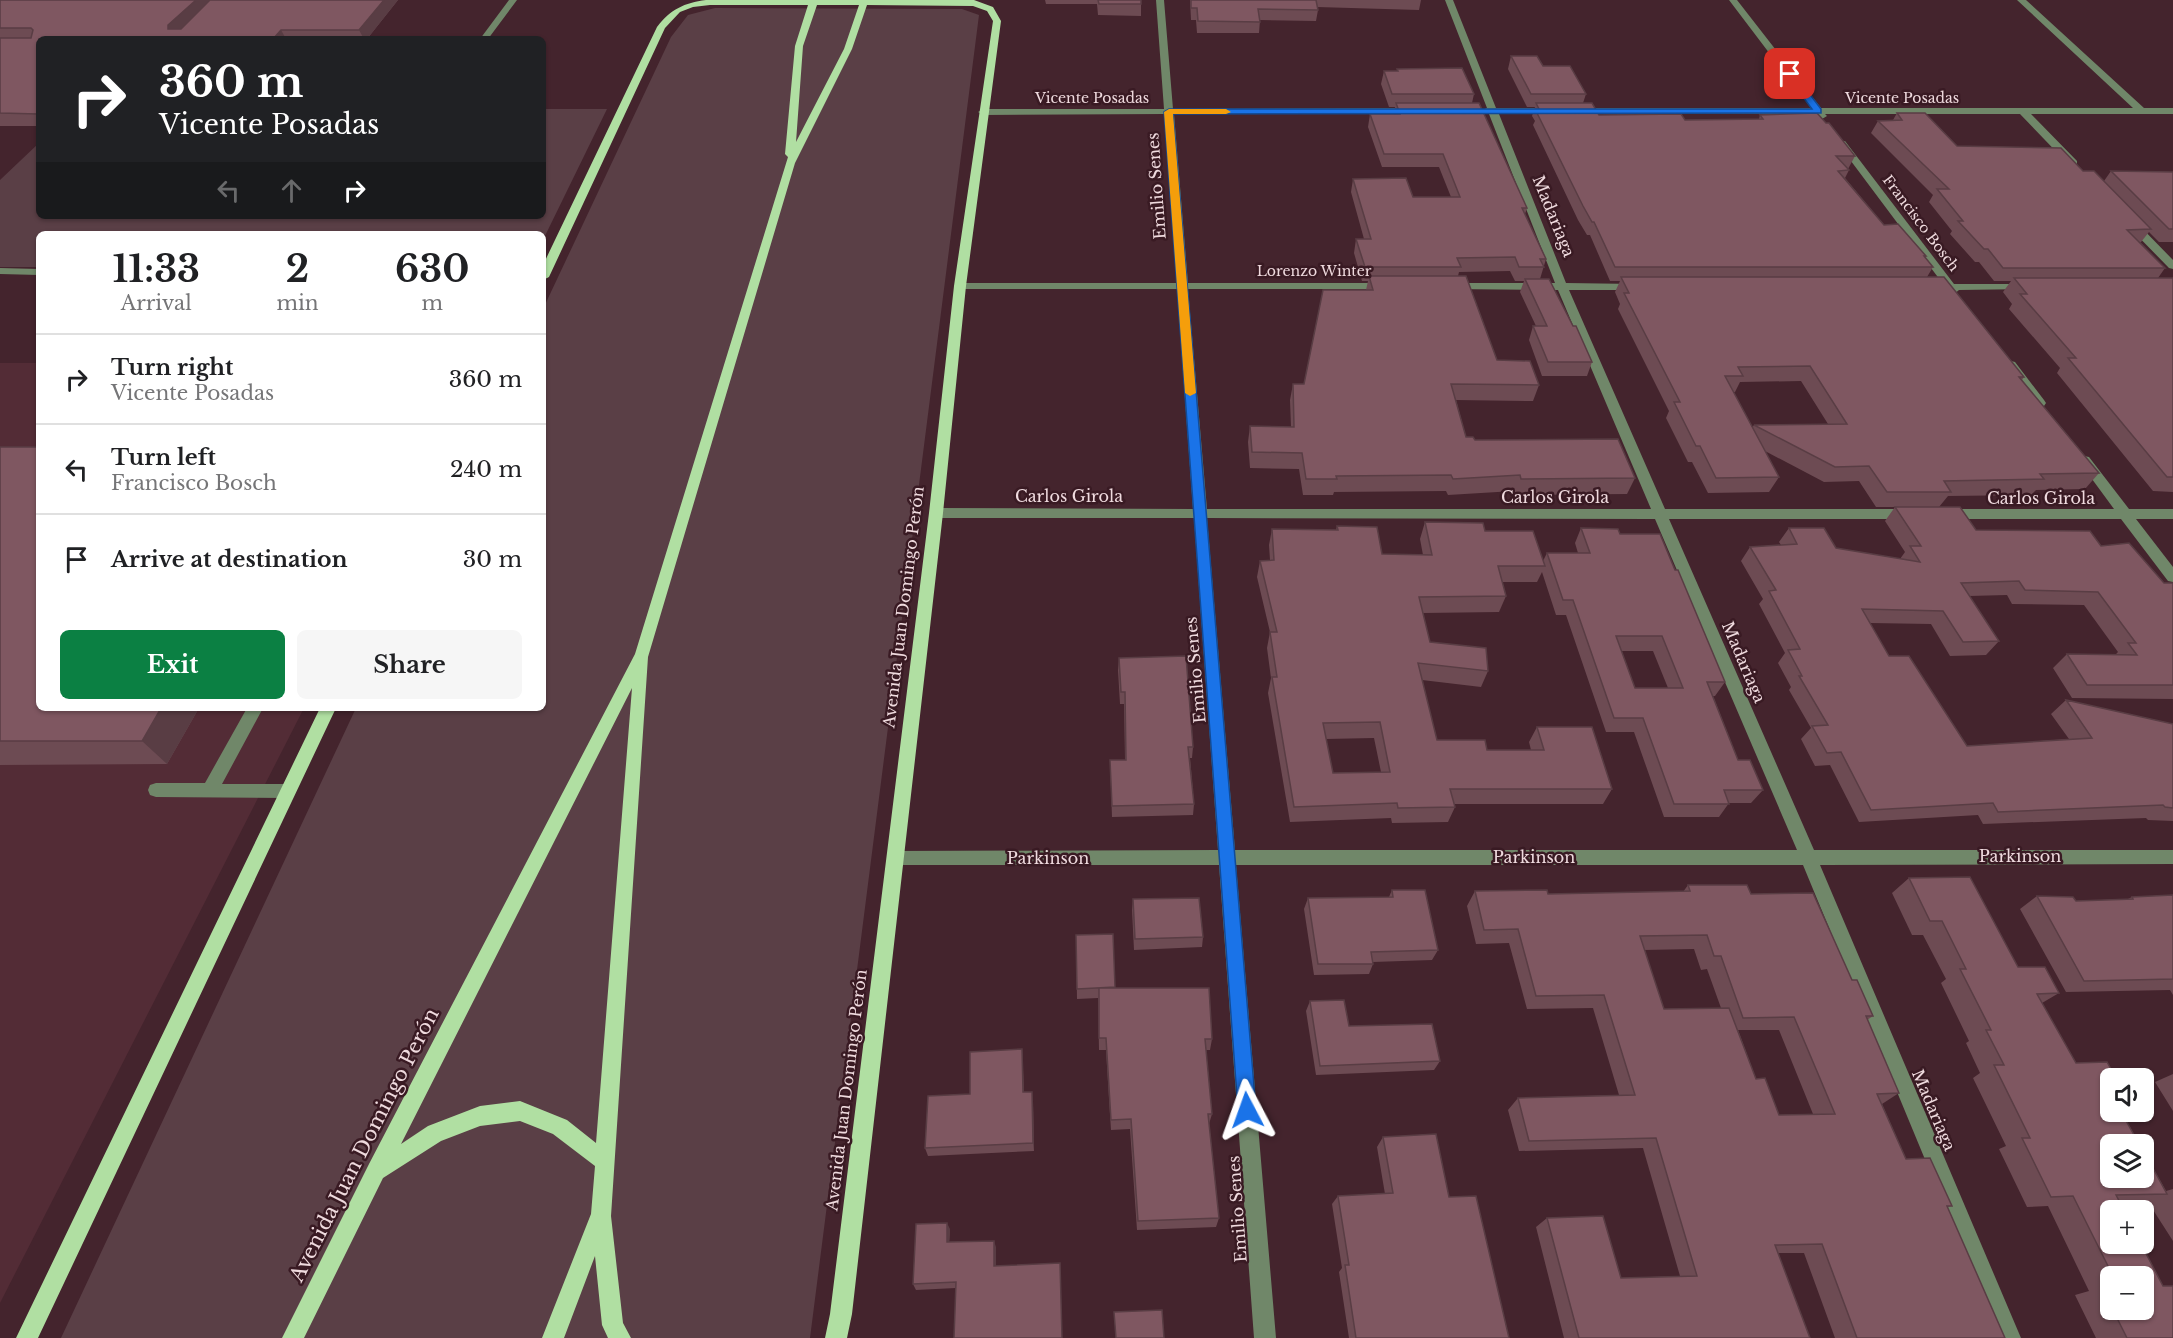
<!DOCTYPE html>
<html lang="en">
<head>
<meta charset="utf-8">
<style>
  :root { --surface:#fff; --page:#f6f6f6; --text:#202124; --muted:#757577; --line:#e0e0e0; --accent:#0b8043 }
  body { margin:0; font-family:"Libre Baskerville",serif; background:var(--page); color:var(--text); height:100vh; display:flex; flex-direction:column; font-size:22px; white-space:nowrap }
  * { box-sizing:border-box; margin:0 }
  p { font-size:20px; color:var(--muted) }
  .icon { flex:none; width:33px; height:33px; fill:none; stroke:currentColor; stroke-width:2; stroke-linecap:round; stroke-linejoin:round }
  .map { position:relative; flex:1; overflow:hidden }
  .side { position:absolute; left:36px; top:231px; width:510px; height:480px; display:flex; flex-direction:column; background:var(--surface); border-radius:9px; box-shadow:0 2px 4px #0004 }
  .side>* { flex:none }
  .hud { position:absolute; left:36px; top:36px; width:510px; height:183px; border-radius:9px; box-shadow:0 2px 4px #0004; background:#202124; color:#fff; overflow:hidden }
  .fabs { position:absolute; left:2100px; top:1068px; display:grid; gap:12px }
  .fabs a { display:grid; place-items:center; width:54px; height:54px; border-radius:9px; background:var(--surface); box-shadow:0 2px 4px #0004; font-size:30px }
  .pin { position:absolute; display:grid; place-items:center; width:51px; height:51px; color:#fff; margin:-26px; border-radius:12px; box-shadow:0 3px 9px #0006 }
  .me { position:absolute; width:66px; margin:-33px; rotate:356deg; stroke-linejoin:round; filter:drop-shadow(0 0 4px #0008) }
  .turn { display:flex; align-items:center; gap:21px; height:126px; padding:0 24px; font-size:27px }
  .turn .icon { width:78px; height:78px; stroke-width:2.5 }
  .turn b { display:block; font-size:42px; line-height:51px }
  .lanes { display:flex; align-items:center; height:57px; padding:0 24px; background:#0003; justify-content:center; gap:30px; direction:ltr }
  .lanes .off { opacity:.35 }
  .eta { display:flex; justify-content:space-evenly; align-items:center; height:102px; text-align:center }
  .eta b { font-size:36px; font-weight:800; line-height:42px }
  .primary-button { display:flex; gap:12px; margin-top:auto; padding:12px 24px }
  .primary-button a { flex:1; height:69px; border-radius:9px; background:var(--accent); color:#fff; font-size:24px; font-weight:800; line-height:69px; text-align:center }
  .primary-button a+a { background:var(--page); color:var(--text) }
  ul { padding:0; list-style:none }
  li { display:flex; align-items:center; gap:18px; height:90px; padding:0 24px; border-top:2px solid var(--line) }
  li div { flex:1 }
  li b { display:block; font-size:22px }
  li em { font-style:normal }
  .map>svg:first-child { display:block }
</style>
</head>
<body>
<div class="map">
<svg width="2173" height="1338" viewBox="0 0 2173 1338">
  <rect width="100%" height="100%" fill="#44242d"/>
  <path fill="#532c36" d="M0 363H39V708H304L0 1303Z"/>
  <path fill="#5a3f46" d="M715 8 962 9 979 15 810 1338H61L356 708H543V309L671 37 688 15Z
    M543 109H607L543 240V234H39V267H0V180L39 143V216H543Z"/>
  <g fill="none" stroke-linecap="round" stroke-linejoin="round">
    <path fill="#708769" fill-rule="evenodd" d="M509 0H517L488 39H480Z
      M1156 0H1164L1173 109 1415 108 1420 111 1415 114H1174L1188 283H1387L1393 286 1387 289H1188L1207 509H1651L1558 290 1450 289 1444 286 1450 283H1555L1489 114 1479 111 1487 108 1445 0H1453L1496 108H1553L1558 111 1553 114H1499L1566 283 1636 284 1642 287 1636 290H1569L1665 509H1908L1915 514 1908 519H1669L1814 850H2173V864L1820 865 2021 1338H1999L1803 865H1236L1276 1338H1254L1219 865H895L889 863 887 858 889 853 895 851 1218 850 1194 518H936L929 513 936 508 1193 509 1177 289H960L954 286 960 283H1177L1164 114 983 115 978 112 983 109H1164ZM1207 518 1655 519 1797 850H1235Z
      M1729 0H1737L1821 108H2133L2017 0H2026L2144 108H2173V114H2031L2077 161V165H2069L2020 114H1825L1827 116 1822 119 1815 114 1574 113 1572 111 1577 108H1811Z
      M1839 141H1845L1954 284H2026L2030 285V289L1959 290 1954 294 1948 290 1929 289V285L1943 284 1839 145Z
      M2131 220 2135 221 2173 260V269L2169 268 2127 225V221Z
      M0 268 39 269V275L0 274Z
      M2011 361 2015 362 2044 400 2046 403 2044 406H2036L2007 368V362Z
      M2084 456 2089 457 2129 509H2173V519H2136L2173 567V582L2168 581 2121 519H1947L1940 514 1947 509H2114L2078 460Z
      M247 708H263L222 784H287L293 786 295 791 293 796 287 798 156 797 150 795 148 790 150 785 156 783H205Z"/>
    <path fill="#b0dfa2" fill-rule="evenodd" d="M974 0 993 7 1001 21 966 286 943 513 852 1314 847 1338H825L830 1314 929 513 954 286 993 21 987 11 973 6 867 5 852 49 795 163 648 657 611 1216 623 1323 631 1338H608L602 1325 595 1256 564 1338H542L591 1214 595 1166 553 1134 520 1121 480 1126 441 1141 383 1178 304 1338H282L369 1164 635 654 788 157 785 154 795 46 808 5H710L693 7 680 12 665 28 549 277 543 280V265L657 27C671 9 684 3 706 0ZM817 5H859L844 49 796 142 803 46ZM632 688 596 1143 567 1120 520 1101 480 1106 428 1126 401 1144Z
      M320 708H336L38 1338H16Z"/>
  </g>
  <path fill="#6d4b53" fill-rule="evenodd" d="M0 0H398L367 39H39V126H0Z
    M1045 0H1141V16L1098 15 1097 4H1046Z
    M1190 0H1421L1419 10 1317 7 1318 10 1316 21 1260 20 1259 33H1197L1196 20H1191Z
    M1511 56 1543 66 1586 94 1583 103 1599 115 1685 120 1759 119 1760 115 1855 156 1848 169 1849 170 1845 178 1884 225 1926 256 1925 257 1933 267 1927 277 2024 377 2022 380 2099 473 2085 489 2036 490 2031 495 1948 496 1939 507 1976 530 2101 546 2164 583H2173V699L2072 698 2053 668 2067 654 2115 655 2118 652 2084 605 2012 604 2007 595 1969 596 1999 641 1986 655 1950 656 1931 624 1870 623 1889 656 1967 746 2069 739 2051 714 2066 700 2173 724V821L2148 820 2146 818 1983 824 1978 815 1859 822 1830 765 1815 766 1801 739 1811 728 1789 690 1791 687 1778 663 1785 653 1759 604 1763 599 1741 561 1750 547 1781 545 1779 542 1789 528 1836 548 1900 559 1905 552 1885 521 1895 507H1876L1859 481 1824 482 1765 451 1779 477 1769 492 1708 493 1692 462H1688L1666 418 1669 411 1618 309 1620 304 1615 292 1620 281H1610L1590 235H1587L1578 220 1533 125 1535 121 1532 116 1535 107H1527L1508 69ZM1801 381 1828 424 1754 425 1752 428 1733 392H1735L1740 382Z
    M1397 69 1474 94 1472 103 1527 208 1525 214 1546 259 1540 279 1573 326 1592 362 1587 376H1542L1529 340 1533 326H1536L1520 292 1524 281H1515L1510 271 1459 272 1458 276 1497 360 1539 385 1533 401 1456 400 1466 437 1475 440 1635 478 1627 494 1515 495 1514 491 1448 495 1446 491 1334 492 1333 495H1303L1299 469 1250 468 1248 442 1250 426 1291 427 1290 400 1293 384H1304L1366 290 1368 281H1362L1354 253 1356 239H1364L1351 192 1353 179 1413 197H1451L1439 167H1382L1368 127 1370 114H1394L1395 107H1389L1381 84 1384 71H1397Z
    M1897 113 1957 146 2083 171 2104 181 2111 171 2173 172V242H2159L2149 232 2141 242H2140L2165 268 2158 278H2173V492L2153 491 2057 373 2060 368 2009 309 2012 304 2003 292 2011 281H1994L1979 262H1975L1950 234 1952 231 1929 202 1933 195 1871 133 1878 121 1893 120Z
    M0 447 39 708H199L167 764 0 765Z
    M1425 522 1485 531 1543 561 1547 553H1578L1575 543 1581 528 1620 534 1725 682 1715 696H1713L1738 760 1763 790 1751 803H1729L1719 817H1664L1634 732H1606L1566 615H1556L1542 572 1537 582H1502L1506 596 1499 612 1423 613 1430 642 1488 671 1481 687 1422 680 1437 740 1487 750H1531L1529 742 1537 727 1612 789 1603 804H1454L1455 807 1448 822 1392 823 1391 818 1290 822 1268 693 1271 678 1267 648 1270 632 1257 577 1260 561 1270 560 1269 545 1272 529 1336 530 1337 526 1382 554 1423 555 1420 539ZM1621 651H1653L1668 688H1635ZM1374 738 1381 772 1333 773 1326 739Z
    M1119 658 1193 747 1192 758H1190L1194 804 1193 815 1112 817 1110 760H1125L1124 704H1120L1118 670Z
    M1909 878 2018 967 2059 993 2042 1003 2076 1063 2137 1117 2127 1122 2166 1191 2173 1189V1241L2148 1202 2141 1204 2121 1205 2173 1338H2096L2075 1295 2089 1291 2048 1206 2027 1207 1999 1149 2006 1146 1973 1078 1980 1073 1966 1043 1969 1041 1941 983 1946 979 1923 935H1912L1892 893ZM2110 1276H2144V1310H2110Z
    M1688 885 1751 894 1852 980 1873 1016 1867 1020 1899 1093 1882 1104 1906 1159 1952 1206 1947 1207 2005 1338H1835L1804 1253H1778L1810 1338H1564L1536 1227 1547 1218 1621 1278 1680 1276 1643 1148 1519 1151 1508 1110 1518 1098 1619 1095 1593 1008 1527 1009 1509 943 1476 944 1467 906 1475 891 1548 894 1683 892ZM1694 949 1701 970 1707 969 1721 1008 1664 1009 1644 950ZM1738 1030H1779L1813 1114 1779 1115 1756 1079Z
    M1392 890 1438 950 1432 960 1373 962V964L1369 974 1314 975 1304 909 1308 898 1389 897Z
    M2173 895V995L2170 990 2066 992 2020 909 2037 896 2076 901 2128 899 2132 897Z
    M1133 899 1203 937 1202 947 1134 950 1132 910Z
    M1076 935 1115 988 1212 1039 1210 1050H1206L1212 1114 1209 1124 1219 1218 1216 1227 1137 1230 1130 1129 1111 1130 1106 1050H1099L1098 998 1077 999Z
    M1310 1001 1349 1026 1440 1061 1434 1070 1316 1075 1306 1011Z
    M1022 1049 1024 1092 1033 1101 1034 1151 928 1156 925 1148 970 1094Z
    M2173 1074V1111L2155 1082Z
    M1383 1137 1449 1197 1509 1338H1349L1339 1272 1342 1268 1332 1204 1338 1196 1385 1194 1377 1147Z
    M950 1229 949 1242 996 1247V1266L956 1288 916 1290 913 1284Z"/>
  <path fill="#593d44" d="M196 0H215L175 37 168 29V25Z
    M384 0H398L367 39H364L359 30Z
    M281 30 286 39H273Z
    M161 708H199L167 764 142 741Z
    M1022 1049 1023 1059 1024 1101 1023 1092Z
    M1032 1092 1033 1101 1034 1151 1033 1143Z
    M947 1223 950 1229 949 1249 947 1242Z
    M994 1241 996 1247V1272L994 1266Z"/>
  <path fill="#7f5761" stroke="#593d44" stroke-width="1.5" fill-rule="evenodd" d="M0 0H196L168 25V29H181L210 0H384L359 30H281L273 39H39V112L38 114 0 113V38H31L33 30 31 28H0Z
    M1098 0H1141V4H1099Z
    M1191 0H1316L1318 10 1258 9 1260 22 1198 21 1197 8H1191Z
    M1511 56H1537L1543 66H1570L1586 94H1531Z
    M1462 68 1474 94H1392L1384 71H1398L1397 69Z
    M1396 103H1479L1527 208H1522L1546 259H1540L1544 267H1519L1515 257 1457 258 1461 267H1365L1356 239H1371L1353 179 1406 178 1413 197H1460L1443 154H1384L1370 114H1400Z
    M1536 103H1592L1599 115 1681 114 1685 120 1763 119 1760 115 1817 113 1826 123H1829L1855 156H1836L1849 170 1838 171 1884 225 1898 224 1926 256H1924L1933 267H1615L1594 222H1592L1583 206 1537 113H1541Z
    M1897 113H1925L1957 146 2061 148 2083 171H2094L2151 229 2127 230 2165 268H2003L1988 249H1984L1958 221H1963L1937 189H1949L1878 121 1902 120Z
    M2111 171 2173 172V229H2169Z
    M1369 276H1466L1497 360 1530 361 1539 385 1451 384 1466 437H1473L1475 440 1618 439 1635 478 1521 479 1520 475 1453 479 1451 475 1336 476 1337 479H1306L1302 453 1252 452 1250 426 1294 427 1293 384H1304L1323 290H1373Z
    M1621 277H1944L2024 377H2019L2099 473 2040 474 2044 479 1944 481 1951 492H1887L1869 466 1835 467 1754 425 1847 424 1810 366 1738 367 1743 376H1725L1779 477 1716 478 1700 446H1696L1674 402H1680L1624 293H1629Z
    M2014 278H2173V477H2167L2068 358H2076L2020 294H2027Z
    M1525 279H1549L1573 326H1576L1592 362H1548L1533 326H1547Z
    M0 447H39V708H161L142 741H0Z
    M1895 507H1960L1976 530 2090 531 2101 546 2129 543 2164 583H2173V685H2087L2067 654 2137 655 2128 643H2136L2098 592 2025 590 2019 581 1961 583 1999 641 1963 642 1943 611 1862 609 1889 656H1909L1967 746 2092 738 2066 700 2173 724V808L2165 807 2163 805 1998 812 1993 803 1871 810 1841 752 1827 753 1812 726 1828 725 1799 676H1802L1788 650 1800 649 1769 591 1776 590 1750 547 1797 544 1789 528H1824L1836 548 1920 562 1910 546H1921Z
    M1425 522 1483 523 1485 531H1533L1545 566H1498L1506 596 1419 597 1430 642 1486 648 1488 671 1418 663 1437 740H1485L1487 750H1544L1537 727H1592L1612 789H1450L1455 807 1398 808 1397 803 1294 807 1272 677H1277L1270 632H1277L1260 561 1274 560 1272 529 1338 530 1337 526 1377 527 1382 554 1432 555ZM1380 722 1390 772 1333 773 1323 723Z
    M1581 528 1618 529 1620 534H1660L1675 570H1678L1725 682H1707L1738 760H1750L1763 790H1724L1729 804H1674L1643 718H1614L1573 600H1563L1547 553H1590ZM1616 636H1662L1683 688H1635Z
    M1186 656 1193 747H1188L1194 804 1112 806 1110 760H1126L1125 692H1121L1119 658Z
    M1970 877 2018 967H2045L2059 993 2037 994 2076 1063 2107 1062 2116 1078H2110V1112H2134L2137 1117H2124L2139 1144H2110V1178H2144V1152L2167 1194 2116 1195 2124 1210H2110V1244H2141L2163 1286H2173V1338H2127L2113 1310H2144V1276H2113L2073 1196 2051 1197 2022 1138H2030L1994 1065H2004L1986 1030H1991L1960 969H1966L1942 921H1930L1909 878Z
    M1688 885H1747L1751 894 1813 893 1852 980H1857L1873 1016H1866L1899 1093 1877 1094 1906 1159 1930 1158 1952 1206H1947L2005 1338H1857L1822 1244 1775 1245 1810 1338H1579L1547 1218 1603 1216 1621 1278 1697 1276 1656 1138 1529 1141 1518 1098 1635 1095 1604 995 1536 996 1518 929 1484 930 1475 891 1547 890 1548 894 1690 891ZM1707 935 1714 956H1721L1743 1018 1794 1017 1835 1114 1779 1115 1765 1078 1756 1079 1729 1008 1664 1009 1640 936Z
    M1392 890H1425L1438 950 1371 952 1373 964H1318L1308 898 1393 897Z
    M2173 895V979L2084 981 2037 896 2073 897 2076 901 2133 899 2132 897Z
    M1199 898 1203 937 1135 939 1133 899Z
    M1113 934 1115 987 1077 989 1076 935Z
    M1099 988H1209L1212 1039H1205L1212 1114H1208L1219 1218 1138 1221 1131 1119 1111 1120 1106 1038H1099Z
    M1344 1000 1349 1026 1432 1024 1440 1061 1320 1066 1310 1001Z
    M1022 1049 1023 1092H1032L1033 1143 925 1148 928 1096 970 1094V1052Z
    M1436 1134 1449 1197 1476 1196 1509 1338H1356L1345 1265H1349L1338 1196 1393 1193 1383 1137Z
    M947 1223V1242L994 1241V1266L1060 1263 1062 1338H954L956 1282 913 1284 916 1224Z
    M2101 1287H2110V1305Z
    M1162 1310 1164 1338H1116L1114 1312Z"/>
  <path fill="#1a73e8" stroke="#114b97" stroke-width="1.5" d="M1787 72H1793L1821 109V113L1173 114 1256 1110 1253 1116 1247 1119 1241 1116 1238 1110 1164 112 1169 109H1812L1786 74Z"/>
  <path fill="#f59e0b" d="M1169 109H1226L1231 112 1226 114H1173L1196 393 1190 396 1185 393 1164 112Z"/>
  <g text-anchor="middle" stroke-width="5" stroke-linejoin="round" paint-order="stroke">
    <g font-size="14" fill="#efdade" stroke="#391a23">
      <text x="1092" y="103">Vicente Posadas</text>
      <text x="1902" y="103">Vicente Posadas</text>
      <text transform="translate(1921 223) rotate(53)" y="5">Francisco Bosch</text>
      <text x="1314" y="276">Lorenzo Winter</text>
    </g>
    <g font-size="16" fill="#efdade" stroke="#391a23">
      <text transform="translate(1156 186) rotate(-94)" y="6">Emilio Senes</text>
      <text transform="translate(1554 216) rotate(68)" y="6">Madariaga</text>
      <text x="1069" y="502">Carlos Girola</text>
      <text x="1555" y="503">Carlos Girola</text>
      <text x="2041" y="504">Carlos Girola</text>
      <text transform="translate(903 607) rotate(-83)" y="6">Avenida Juan Domingo Perón</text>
      <text transform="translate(1744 662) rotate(67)" y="6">Madariaga</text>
      <text transform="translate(1195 670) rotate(-95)" y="6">Emilio Senes</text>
      <text x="2020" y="862">Parkinson</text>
      <text x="1534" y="863">Parkinson</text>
      <text x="1048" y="864">Parkinson</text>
      <text transform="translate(846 1090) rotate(-83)" y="6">Avenida Juan Domingo Perón</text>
      <text transform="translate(1934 1110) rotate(67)" y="6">Madariaga</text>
      <text transform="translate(1237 1209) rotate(-94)" y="6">Emilio Senes</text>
    </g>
    <g font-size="20" fill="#efdade" stroke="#391a23">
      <text transform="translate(364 1145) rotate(-63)" y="7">Avenida Juan Domingo Perón</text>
    </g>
  </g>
</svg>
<div class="fabs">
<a><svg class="icon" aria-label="sound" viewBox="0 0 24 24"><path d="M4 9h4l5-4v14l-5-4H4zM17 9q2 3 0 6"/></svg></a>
<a><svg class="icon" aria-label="layers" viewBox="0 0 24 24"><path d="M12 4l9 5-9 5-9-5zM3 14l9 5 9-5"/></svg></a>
<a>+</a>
<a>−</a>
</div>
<div class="pin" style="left:1790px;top:74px;background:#d93025"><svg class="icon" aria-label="arrive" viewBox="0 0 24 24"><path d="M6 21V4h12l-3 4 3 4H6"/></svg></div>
<svg class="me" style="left:1247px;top:1110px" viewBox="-20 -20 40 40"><path d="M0-17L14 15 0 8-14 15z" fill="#1a73e8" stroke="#fff" stroke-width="4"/></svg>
<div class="hud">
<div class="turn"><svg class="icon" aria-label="right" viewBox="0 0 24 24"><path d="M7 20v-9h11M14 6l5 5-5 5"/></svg><div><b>360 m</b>Vicente Posadas</div></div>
<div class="lanes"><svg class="icon off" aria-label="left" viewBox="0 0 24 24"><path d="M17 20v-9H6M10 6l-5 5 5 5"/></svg><svg class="icon off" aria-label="ahead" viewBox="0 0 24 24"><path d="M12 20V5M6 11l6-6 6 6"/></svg><svg class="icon" aria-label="right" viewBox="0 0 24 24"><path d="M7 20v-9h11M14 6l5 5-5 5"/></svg></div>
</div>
<section class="side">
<div class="eta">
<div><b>11:33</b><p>Arrival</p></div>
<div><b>2</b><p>min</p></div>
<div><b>630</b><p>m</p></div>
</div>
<ul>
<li><svg class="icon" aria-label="right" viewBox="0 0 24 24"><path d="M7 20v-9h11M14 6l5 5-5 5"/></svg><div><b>Turn right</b><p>Vicente Posadas</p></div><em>360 m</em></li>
<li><svg class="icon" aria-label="left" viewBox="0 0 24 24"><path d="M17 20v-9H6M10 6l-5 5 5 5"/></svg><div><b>Turn left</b><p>Francisco Bosch</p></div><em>240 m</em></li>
<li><svg class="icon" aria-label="arrive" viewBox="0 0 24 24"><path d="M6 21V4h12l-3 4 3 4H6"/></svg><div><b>Arrive at destination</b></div><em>30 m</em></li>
</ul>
<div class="primary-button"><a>Exit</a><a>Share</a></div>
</section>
</div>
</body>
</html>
